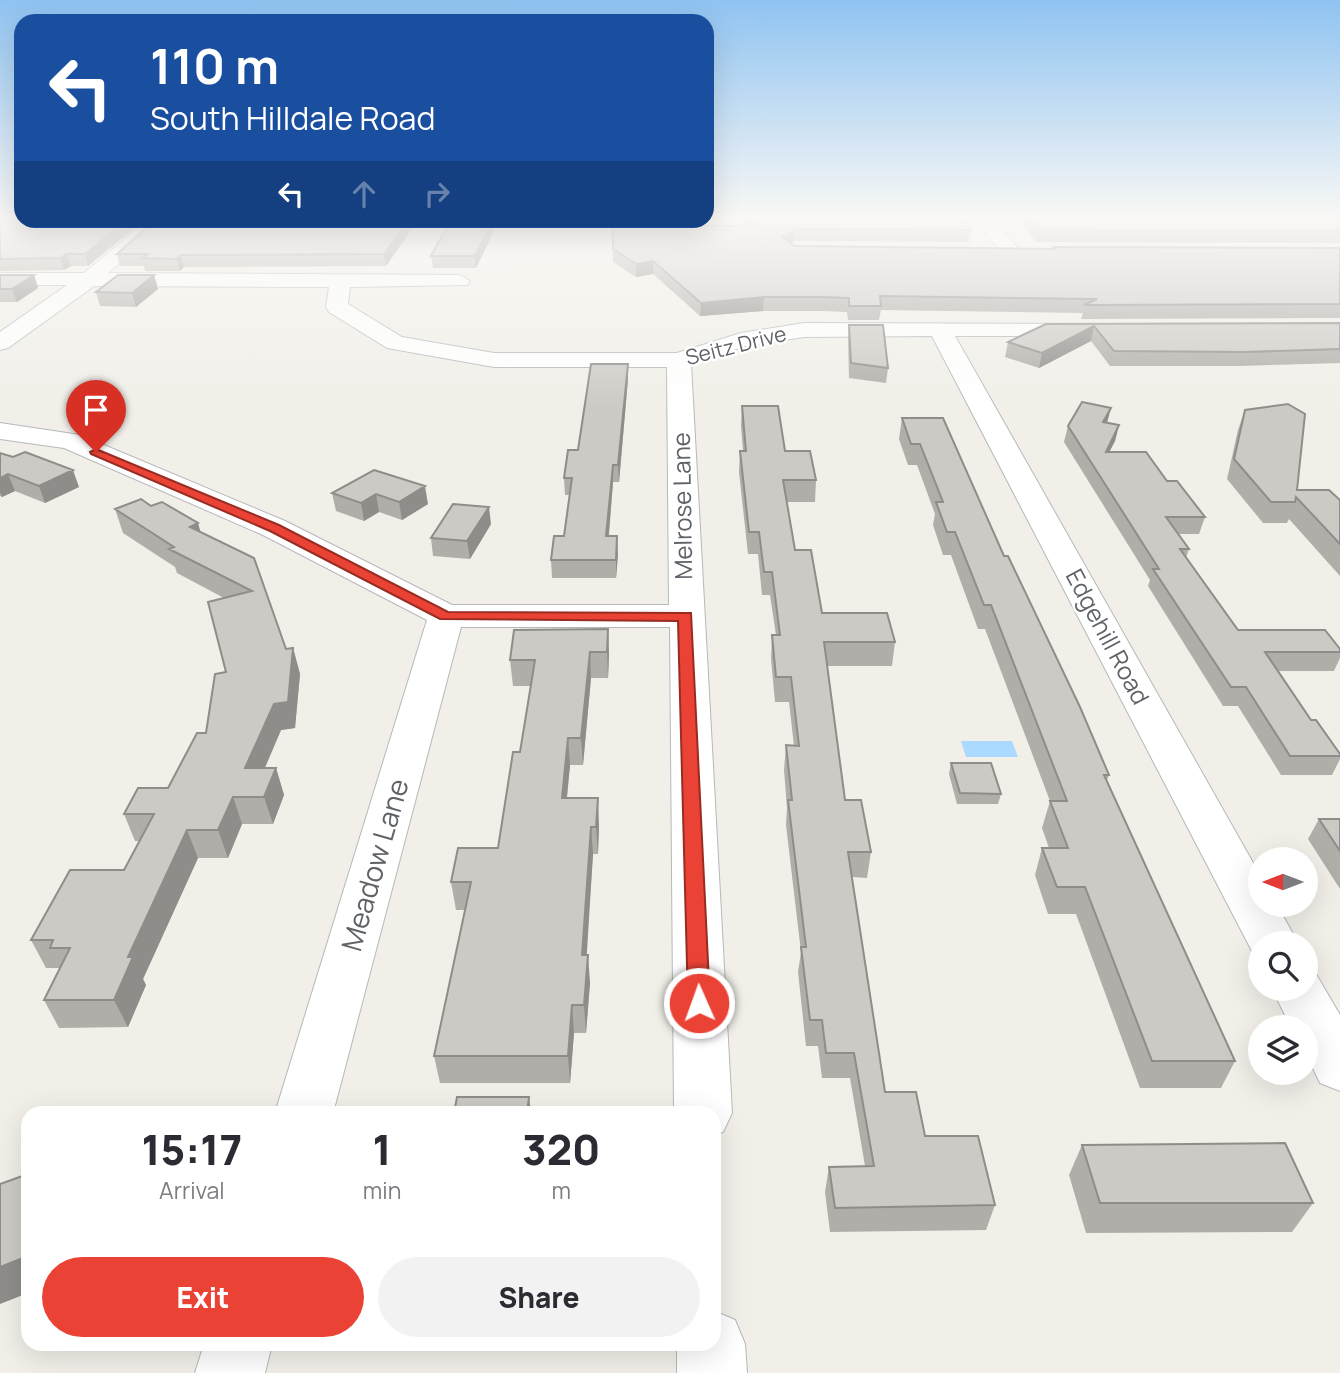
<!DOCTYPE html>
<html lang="en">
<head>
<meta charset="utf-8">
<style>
  :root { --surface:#fff; --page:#f2f2f3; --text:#2b2b33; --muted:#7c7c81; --accent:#ea4335 }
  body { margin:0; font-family:Manrope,sans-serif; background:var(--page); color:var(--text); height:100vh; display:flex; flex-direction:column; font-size:26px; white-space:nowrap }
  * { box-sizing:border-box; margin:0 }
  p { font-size:23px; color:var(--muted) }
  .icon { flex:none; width:38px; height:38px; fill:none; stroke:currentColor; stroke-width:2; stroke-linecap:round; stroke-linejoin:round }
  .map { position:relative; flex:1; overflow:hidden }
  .side { position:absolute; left:21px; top:1106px; width:700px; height:245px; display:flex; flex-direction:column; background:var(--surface); border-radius:21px; box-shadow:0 7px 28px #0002 }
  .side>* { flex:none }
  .banner { position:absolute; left:14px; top:14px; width:700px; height:214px; border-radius:21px; box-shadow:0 7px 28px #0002; background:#1a4fa0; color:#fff; overflow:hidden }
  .needle { width:46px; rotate:270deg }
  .buttons { position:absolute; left:1248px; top:847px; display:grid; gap:14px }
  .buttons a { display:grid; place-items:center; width:70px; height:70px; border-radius:50%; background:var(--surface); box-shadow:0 7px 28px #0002; font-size:35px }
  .pin { position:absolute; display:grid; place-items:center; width:60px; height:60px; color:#fff; margin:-72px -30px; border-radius:50% 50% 50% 0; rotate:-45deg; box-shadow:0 0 7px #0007 }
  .pin .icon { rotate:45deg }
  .me { position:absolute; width:77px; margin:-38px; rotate:358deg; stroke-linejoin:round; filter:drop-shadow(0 0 5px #0008) }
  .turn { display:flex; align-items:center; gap:24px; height:147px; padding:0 21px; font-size:32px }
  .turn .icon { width:91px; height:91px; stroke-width:2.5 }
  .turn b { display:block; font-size:49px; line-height:60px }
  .lanes { display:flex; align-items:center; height:66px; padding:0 21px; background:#0003; justify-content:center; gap:35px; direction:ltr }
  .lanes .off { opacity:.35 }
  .eta { display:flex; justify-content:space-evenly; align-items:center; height:119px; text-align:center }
  .eta b { font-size:42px; font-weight:800; line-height:49px }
  .action { display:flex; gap:14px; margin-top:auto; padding:14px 21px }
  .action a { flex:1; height:80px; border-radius:42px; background:var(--accent); color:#fff; font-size:28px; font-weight:800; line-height:80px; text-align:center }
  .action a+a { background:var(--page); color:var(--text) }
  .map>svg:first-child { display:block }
</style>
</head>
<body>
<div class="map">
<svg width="1340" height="1373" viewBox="0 0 1340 1373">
  <rect width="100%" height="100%" fill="#f1efe8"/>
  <path fill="#aadaff" d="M961 741H1012L1018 757H966Z"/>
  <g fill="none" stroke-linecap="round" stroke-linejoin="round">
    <g stroke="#b5b8bc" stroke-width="2">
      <path id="minor" d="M975 218H994L1019 250 1016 254H1002Z
        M148 220H169L108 273 460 275 470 281 467 285 350 287 348 304 402 337 494 353H677L741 333 804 323 1095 324 1098 329 1095 334 1087 336H955L1260 875V905H1277L1298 943H1260V959L1255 957 932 336 804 337 745 346 691 364 732 1113 723 1132 714 1135V1113H674L670 627H461L333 1113H275L427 620 263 535 64 448 0 439V423L80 435 285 521 452 605H669L667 367H494L387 348 329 312 326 307 329 287 94 286 8 348 0 350V332L67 285H0V273H84Z
        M1306 970 1316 974 1340 1015V1091L1320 1083 1306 1054V1027H1291L1272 989H1306Z
        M714 1311 735 1320 745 1344 747 1373H677V1344H714Z
        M204 1344H272L265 1373H195Z"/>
    </g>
    <use href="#minor" fill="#fff" fill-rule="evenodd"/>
  </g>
  <path fill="#afaea9" d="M0 218 144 220 88 266H71L64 270 0 271Z
    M733 218H963L971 230 969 242 794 241 791 243 795 246 1052 249 1053 247 1340 248V318L1081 319 1083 313 881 310 879 320H848L847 312 823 311H763L700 316 653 274 636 277 613 262 612 226H599L598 220H653L652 226H743Z
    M1017 218H1340V243L1036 242Z
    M418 220 386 266 184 267 180 271H145L144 266H120L117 254Z
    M451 220H535L534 225H497L476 268H433L431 256Z
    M0 275H34L38 288 17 302H0Z
    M154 275 158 289 136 307 100 306 96 292Z
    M1340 323V363L1239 366H1110L1091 341 1039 368 1005 357 1008 342 1046 324Z
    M849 325 888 368 886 383 849 378 848 339Z
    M628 364V379L619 482H613L609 536 618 554 616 578H552L551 560 564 536 570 495H565L564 478 578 450Z
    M742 406 785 451 816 480 815 502H786L795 550 822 613 895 642 892 666H827L845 800 871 852 867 878 852 877 885 1092 925 1136 995 1205 986 1230 830 1232 825 1192 829 1167 865 1166 850 1078H822L818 1046H806L798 972 801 952 786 825 787 808 784 770 786 745 794 746 789 702H775L771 659 772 635H776L770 595H762L758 554H748L739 472 740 451H743L741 426Z
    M1245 410 1297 490 1340 500V576L1289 519 1287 523H1263L1227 479 1238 430Z
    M902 418 1004 556 1109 775 1107 780 1235 1061 1221 1088H1140L1076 914H1048L1035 875 1042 848H1049L1042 828 1050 801 985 629H978L951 555H943L933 525 935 514 917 465H908L899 439Z
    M1107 423 1119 425 1115 441 1109 452 1167 481 1205 517 1199 534H1178L1189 549 1186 558 1238 630 1340 649V658L1334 671H1277L1311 720 1340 754V759L1332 775H1281L1238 706H1223L1148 586 1150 580 1064 442 1068 426Z
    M0 453 79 487 45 503 15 491 2 497 0 496Z
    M374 470 428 504 402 520 379 512 364 521 336 511 332 493Z
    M151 506 200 532 254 558 286 649 293 648 300 674 295 728 281 730 265 768H276L284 795 273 824H242L228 858H198L143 979 146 985 128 1027 59 1028 44 1000 60 968H46L31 940 124 870 140 841H135L124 814 168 788 206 733 226 672 224 598 177 573 175 567 123 533 115 509Z
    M491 524 470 559 433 556 431 538Z
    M608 629 609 655 608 678H591L583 765H570L567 798 599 825 598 854H593L586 955 590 983 586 1033H574L570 1083H440L434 1056 465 910H456L451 882 498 848 520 752 531 686H513L510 660Z
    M951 763 1001 794 998 804H957L949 774Z
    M1319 819H1340V889L1308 839Z
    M1082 1145 1313 1203 1292 1232 1086 1233 1069 1175Z"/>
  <path fill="#8f8d8a" d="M127 220H144L88 266 85 254Z
    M408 220H418L386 266 384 254Z
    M493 220H497V225L476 268 475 256Z
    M795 229 794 241 782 249V237Z
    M67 254 71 266 64 270 60 258Z
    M181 255 184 267 180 271 176 259Z
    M653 261V274L636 277V264Z
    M34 275 38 288 17 302 12 289Z
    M154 275 158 289 136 307 132 293Z
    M764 297 763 311 700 316 701 303Z
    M1094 326 1091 341 1039 368 1042 353Z
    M628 364V379L619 482 618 465Z
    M1111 408 1107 423 1103 422Z
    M1119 425 1115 441 1101 468 1106 452Z
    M613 465V482L607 554 606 536Z
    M73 470 79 487 45 503 39 486Z
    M8 474 15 491 2 497 0 492V478Z
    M425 486 428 504 402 520 399 502Z
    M376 494 379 512 364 521 361 503Z
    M489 507 491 524 470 559 467 541Z
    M198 523 205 547 190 527Z
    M617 536 618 554 616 578V560Z
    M608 629 609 655 608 678 607 652Z
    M293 648 300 674 295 728 281 730 253 795 245 768Z
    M590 652 591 678 583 765 581 738Z
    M568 738 570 765 564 825 562 798Z
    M276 768 284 795 273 824 264 797Z
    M233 797 242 824 228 858 218 830Z
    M598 798 599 825 598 854 596 827Z
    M591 827 593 854 585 983 582 955Z
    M187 830 198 858 143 979 146 985 128 1027 114 1000 128 957Z
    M588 955 590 983 586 1033 584 1005Z
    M572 1005 574 1033 570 1083 568 1056Z
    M529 1097 531 1113H527Z
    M28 1256V1293L0 1304V1267Z"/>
  <path fill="#cccac5" stroke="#8f8d8a" stroke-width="2" d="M0 218H21V220H127L85 254H67L60 258 0 259Z
    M748 218H963L971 230 795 229 782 237 795 246 1055 249 1053 247 1340 248V304L1084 305 1097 299 880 296 881 306H849V298L824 297H764L701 303 653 261 636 264 613 249 612 220H651L650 226H758Z
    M1029 218H1340V231L1039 230Z
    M155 220H408L384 254 181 255 176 259 142 258 148 254H117Z
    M451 220H493L475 256H431Z
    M0 275H34L12 289H0Z
    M118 275H154L132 293 96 292Z
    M1340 323V349L1244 352 1114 351 1094 326 1042 353 1008 342 1046 324Z
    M849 325H883L888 368 851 363Z
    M591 364H628L618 465H613L606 536H617L616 560H551L554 536H564L572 478H564L568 450H578Z
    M1082 402 1111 408 1103 422 1119 425 1106 452H1146L1167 481H1177L1205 517H1166L1189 549H1180L1238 630H1325L1340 649V652H1265L1311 720H1316L1340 754V756H1290L1246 687H1231L1153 569H1159L1068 426Z
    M1288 404 1305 414 1297 490H1329L1340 500V544L1296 497 1295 502H1271L1234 459 1245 410Z
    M742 406H778L785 451H810L816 480H783L795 550H811L822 613H887L895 642H824L845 800H861L871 852H848L885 1092H916L925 1136H978L995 1205 835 1208 829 1167 874 1166 854 1053H826L822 1020H810L801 947H806L788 800H792L786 745 799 746 791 677H776L772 635H780L772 572H764L759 532H749L740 451H746Z
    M902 418H943L1004 556H1008L1080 707 1109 775H1104L1235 1061H1152L1085 887H1057L1042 848H1068L1050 801H1067L991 605H984L955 532H947L936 502H943L920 444H911Z
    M25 452 73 470 39 486 8 474 0 478V453L13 457Z
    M374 470 425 486 399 502 376 494 361 503 332 493Z
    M141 499 151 506 162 502 198 523 190 527 254 558 286 649 293 648 288 702 274 704 245 768H276L264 797H233L218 830H187L128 957H133L114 1000H44L70 948H50L53 940H31L70 870H124L154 814H124L138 788H168L197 733H206L215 674 226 672 208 602 252 591 169 549 174 547 115 509Z
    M453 504 489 507 467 541 431 538Z
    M608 629 607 652H590L581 738H568L562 798H598L596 827H591L582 955H588L584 1005H572L568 1056H434L471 882H451L458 848H498L513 752H520L535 660H510L514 630Z
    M951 763H991L1001 794 960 793Z
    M1319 819H1340V851Z
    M457 1097H529L527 1113H454Z
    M1285 1143 1313 1203H1100L1082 1145Z
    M28 1174V1256L0 1267V1184Z"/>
  <linearGradient id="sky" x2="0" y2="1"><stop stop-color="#8fc3f1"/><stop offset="0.53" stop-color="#f9f8f5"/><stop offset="1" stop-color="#f9f8f5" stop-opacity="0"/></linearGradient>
  <rect width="1340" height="411" fill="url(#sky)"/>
  <path fill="#ea4335" stroke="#982c22" stroke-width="2" d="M96 449 279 525 448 612 691 613 710 1003 707 1009 699 1012 691 1009 688 1003 678 621 440 619 270 531 91 454 90 452Z"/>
  <g text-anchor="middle" stroke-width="5" stroke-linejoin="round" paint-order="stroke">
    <g font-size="21" fill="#5f6368" stroke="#fff">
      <text transform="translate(736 346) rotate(-14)" y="7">Seitz Drive</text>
    </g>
    <g font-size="24" fill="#5f6368" stroke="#fff">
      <text transform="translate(683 506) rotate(-91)" y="8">Melrose Lane</text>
      <text transform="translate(1107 637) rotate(62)" y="8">Edgehill Road</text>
    </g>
    <g font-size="28" fill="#5f6368" stroke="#fff">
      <text transform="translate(375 865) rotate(-74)" y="10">Meadow Lane</text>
    </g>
  </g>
</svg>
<div class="buttons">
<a><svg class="needle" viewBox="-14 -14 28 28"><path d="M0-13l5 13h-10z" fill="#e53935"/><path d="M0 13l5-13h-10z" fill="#7c7c81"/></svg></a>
<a><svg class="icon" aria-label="search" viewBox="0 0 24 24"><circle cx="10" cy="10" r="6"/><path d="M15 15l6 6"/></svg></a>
<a><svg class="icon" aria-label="layers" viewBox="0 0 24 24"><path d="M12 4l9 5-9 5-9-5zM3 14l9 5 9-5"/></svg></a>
</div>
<div class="pin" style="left:96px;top:452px;background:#d93025"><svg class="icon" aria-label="arrive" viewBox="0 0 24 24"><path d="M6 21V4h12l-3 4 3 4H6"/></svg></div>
<svg class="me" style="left:699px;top:1003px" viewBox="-20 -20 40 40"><circle r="17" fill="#ea4335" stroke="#fff" stroke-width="3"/><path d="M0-11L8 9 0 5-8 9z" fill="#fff"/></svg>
<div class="banner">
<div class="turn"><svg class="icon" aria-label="left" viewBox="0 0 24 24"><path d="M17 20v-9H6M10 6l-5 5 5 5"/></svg><div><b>110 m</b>South Hilldale Road</div></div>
<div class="lanes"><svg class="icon" aria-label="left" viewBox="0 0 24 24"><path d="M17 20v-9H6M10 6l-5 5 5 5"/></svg><svg class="icon off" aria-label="ahead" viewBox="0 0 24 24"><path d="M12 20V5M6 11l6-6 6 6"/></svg><svg class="icon off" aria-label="right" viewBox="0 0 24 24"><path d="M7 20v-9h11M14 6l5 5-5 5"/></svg></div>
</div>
<section class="side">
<div class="eta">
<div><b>15:17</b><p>Arrival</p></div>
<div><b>1</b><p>min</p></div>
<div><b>320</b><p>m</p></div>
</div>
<div class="action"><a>Exit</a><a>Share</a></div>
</section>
</div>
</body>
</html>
